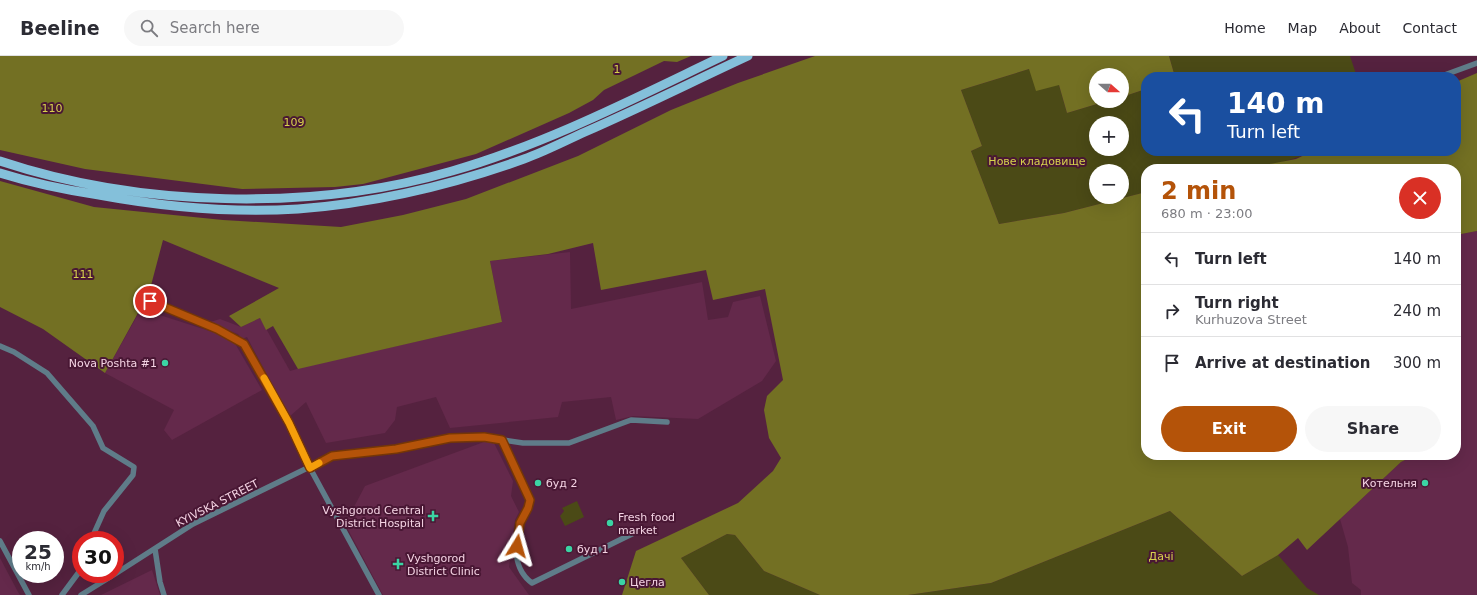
<!DOCTYPE html>
<html lang="en">
<head>
<meta charset="utf-8">
<style>
  :root { --surface:#fff; --page:#f7f7f7; --text:#2b2b33; --muted:#7c7c81; --line:#e1e1e2; --accent:#b45309 }
  body { margin:0; font-family:"DejaVu Sans",sans-serif; background:var(--page); color:var(--text); height:100vh; display:flex; flex-direction:column; font-size:15px; white-space:nowrap }
  * { box-sizing:border-box; margin:0 }
  p { font-size:13px; color:var(--muted) }
  .icon { flex:none; width:22px; height:22px; fill:none; stroke:currentColor; stroke-width:2; stroke-linecap:round; stroke-linejoin:round }
  .map { position:relative; flex:1; overflow:hidden }
  .side { position:absolute; left:1141px; top:108px; width:320px; height:296px; display:flex; flex-direction:column; background:var(--surface); border-radius:16px; box-shadow:0 4px 16px #0002 }
  .side>* { flex:none }
  .banner { position:absolute; left:1141px; top:16px; width:320px; height:84px; border-radius:16px; box-shadow:0 4px 16px #0002; background:#1a4fa0; color:#fff; overflow:hidden }
  .needle { width:26px; rotate:111deg }
  .fabs { position:absolute; left:1089px; top:12px; display:grid; gap:8px }
  .fabs a { display:grid; place-items:center; width:40px; height:40px; border-radius:50%; background:var(--surface); box-shadow:0 4px 16px #0002; font-size:20px }
  .speed { position:absolute; left:12px; top:475px; display:flex; gap:8px; font-size:20px; font-weight:700; text-align:center }
  .speed>* { display:grid; place-content:center; width:52px; height:52px; border-radius:50%; background:var(--surface); box-shadow:0 4px 16px #0002; line-height:1 }
  .speed small { font-size:10px; font-weight:400 }
  .speed .limit { border:6px solid #d22; background:#fff; color:#111 }
  .pin { position:absolute; display:grid; place-items:center; width:34px; height:34px; color:#fff; margin:-17px; border:2px solid #fff; border-radius:50%; box-shadow:0 1px 4px #0007 }
  .me { position:absolute; width:44px; margin:-22px; rotate:8deg; stroke-linejoin:round; filter:drop-shadow(0 0 3px #0008) }
  .turn { display:flex; align-items:center; gap:14px; height:84px; padding:0 20px; font-size:18px }
  .turn .icon { width:52px; height:52px; stroke-width:2.5 }
  .turn b { display:block; font-size:28px; line-height:34px }
  .round { display:grid; place-items:center; flex:none; width:42px; height:42px; border-radius:21px; background:var(--page) }
  .headline { display:flex; align-items:center; justify-content:space-between; height:68px; padding:0 20px }
  h1 { font-size:24px; font-weight:700; line-height:30px; color:var(--accent) }
  .action { display:flex; gap:8px; margin-top:auto; padding:8px 20px }
  .action a { flex:1; height:46px; border-radius:24px; background:var(--accent); color:#fff; font-size:16px; font-weight:700; line-height:46px; text-align:center }
  .action a+a { background:var(--page); color:var(--text) }
  ul { padding:0; list-style:none }
  li { display:flex; align-items:center; gap:12px; height:52px; padding:0 20px; border-top:1px solid var(--line) }
  li div { flex:1 }
  li b { display:block; font-size:15px }
  li em { font-style:normal }
  header { display:flex; align-items:center; gap:24px; box-sizing:border-box; height:56px; padding:0 20px; background:var(--surface); border-bottom:1px solid var(--line) }
  header strong { font-size:19px }
  nav { display:flex; gap:22px; margin-inline-start:auto; font-size:14px }
  .search { width:280px; height:36px; background:var(--page); display:flex; align-items:center; gap:10px; box-sizing:border-box; padding:0 14px; border-radius:22px; color:var(--muted); font-size:15px }
  .map>svg:first-child { display:block }
</style>
</head>
<body>
<header>
<strong>Beeline</strong>
<div class="search"><svg class="icon" aria-label="search" viewBox="0 0 24 24"><circle cx="10" cy="10" r="6"/><path d="M15 15l6 6"/></svg>Search here</div>
<nav><a>Home</a><a>Map</a><a>About</a><a>Contact</a></nav>
</header>
<div class="map">
<svg width="1477" height="539" viewBox="0 0 1477 539">
  <rect width="100%" height="100%" fill="#55223f"/>
  <path fill="#64294b" d="M1477 175V539H1361V534L1352 527 1348 491 1340 463 1401 406 1415 399H1456V377L1462 374 1456 372V179Z
    M570 196 571 253 702 226 708 264 728 261 733 246 760 240 776 305 762 325 698 363 633 360 616 364 611 341 562 346 558 361 450 372 436 341 397 351 395 364 385 377 326 387 306 346 289 361 247 281 242 283 238 278 207 267 220 263 241 271 260 262 290 315 304 311 502 266 490 205Z
    M141 253 222 279 233 284 262 334 172 384 164 374 174 354 105 317Z
    M492 383 513 425 511 440 519 456 515 464 509 511 529 539H383L345 468 365 430Z
    M0 502 18 536 20 539H0Z
    M152 514 160 539H101Z"/>
  <path fill="#4b4a16" fill-rule="evenodd" d="M1169 0H1350L1357 21H1175Z
    M1029 13 1059 29 1067 57 1107 45H1122V41L1146 33V95H1313C1262 119 1202 113 1146 113V136L1064 157 999 168 971 95 982 90 961 34ZM1096 67H1122V93H1096ZM1096 115H1122V141H1096Z
    M577 445 584 461 565 470 560 460 564 455 562 452Z
    M1170 455 1242 520 1278 499 1307 532 1319 539H908L991 527Z
    M727 478 735 479 764 515 820 539H709L681 502Z"/>
  <path fill="#737023" d="M0 0H691L677 6 664 5 604 34 593 44 569 57 476 98 363 128 335 131 242 133 85 113 0 94Z
    M815 0H1169L1175 21H1146V33L1122 41V19H1096V45H1107L1067 57 1059 29 1036 35 1029 13 961 34 982 90 971 95 999 168 1064 157 1146 136V399H1415L1401 406 1307 494 1298 482 1278 499 1242 520 1170 455 991 527 908 539H820L764 515 735 479 727 478 681 502 709 539H622L636 495 738 447 773 415 781 402 769 382 764 354 767 340 783 324 765 233 713 244 706 214 601 234 593 187 548 198 490 205 502 266 298 313 273 270 266 274 260 262 241 271 229 260 279 232 163 184 149 237 105 317 43 273 0 251V125L94 151 223 164 341 171 403 159 466 143 578 100 671 54 738 27Z
    M1477 17V175L1456 179V113H1244L1296 103 1313 95H1456V26Z"/>
  <g fill="none" stroke-linecap="round" stroke-linejoin="round">
    <path stroke="#5f7c89" stroke-width="5.5" d="M1439 21 1477 7
      M150 245 217 273 245 288 289 367 310 412 379 539
      M0 290 14 296 47 317 93 370 103 392 134 411 133 419 104 455 91 484
      M503 384 523 387H569L631 364 667 366
      M0 485 29 539
      M155 493 160 526 164 539
      M115 518 193 468 332 400 396 393 450 382 484 381 503 384 530 444C528 453 523 459 520 467 514 488 513 513 532 527L636 476
      M62 539 79 516 81 507
      M81 539 115 518"/>
    <path stroke="#84c0da" stroke-width="9" d="M0 105C138 151 312 156 452 115 546 88 635 42 723 0
      M0 117C32 127 66 134 99 139 164 151 233 157 298 153 375 147 452 129 524 103 544 96 565 85 585 76 640 52 694 25 748 0"/>
  </g>
  <g fill="none" stroke-linecap="round" stroke-linejoin="round">
    <g stroke="#753606" stroke-width="10">
      <path id="route" d="M150 245 217 273 244 288 289 367 310 412 332 400 396 393 450 382 484 381 502 384 530 444 528 452 520 467 517 490"/>
    </g>
    <use href="#route" stroke="#b45309" stroke-width="7"/>
    <path stroke="#f59e0b" stroke-width="7" d="M264 322 289 367 310 412 319 407"/>
  </g>
  <g fill="#3bd4a4" stroke="#491734" stroke-width="1.5">
    <circle cx="165" cy="307" r="4"/>
    <circle cx="538" cy="427" r="4"/>
    <circle cx="1425" cy="427" r="4"/>
    <path d="M431 454h4v4h4v4h-4v4h-4v-4h-4v-4h4z"/>
    <circle cx="610" cy="467" r="4"/>
    <circle cx="569" cy="493" r="4"/>
    <path d="M396 502h4v4h4v4h-4v4h-4v-4h-4v-4h4z"/>
    <circle cx="622" cy="526" r="4"/>
  </g>
  <g text-anchor="middle" stroke-width="4" stroke-linejoin="round" paint-order="stroke">
    <g font-size="11" fill="#d7d24d" stroke="#491734">
      <text x="617" y="17">1</text>
      <text x="52" y="56">110</text>
      <text x="294" y="70">109</text>
      <text x="1037" y="109">Нове кладовище</text>
      <text x="83" y="222">111</text>
      <text x="1161" y="504">Дачі</text>
    </g>
    <g font-size="11" fill="#f5d4e4" stroke="#491734" text-anchor="start">
      <text x="157" y="311" text-anchor="end">Nova Poshta #1</text>
      <text x="546" y="431">буд 2</text>
      <text x="1417" y="431" text-anchor="end">Котельня</text>
      <text x="424" y="458" text-anchor="end">Vyshgorod Central<tspan x="424" dy="13">District Hospital</tspan></text>
      <text x="618" y="465">Fresh food<tspan x="618" dy="13">market</tspan></text>
      <text x="577" y="497">буд 1</text>
      <text x="407" y="506">Vyshgorod<tspan x="407" dy="13">District Clinic</tspan></text>
      <text x="630" y="530">Цегла</text>
    </g>
    <g font-size="11" fill="#f5d4e4" stroke="#491734">
      <text transform="translate(217 447) rotate(-27)" y="4">KYIVSKA STREET</text>
    </g>
  </g>
</svg>
<div class="fabs">
<a><svg class="needle" viewBox="-14 -14 28 28"><path d="M0-13l5 13h-10z" fill="#e53935"/><path d="M0 13l5-13h-10z" fill="#7c7c81"/></svg></a>
<a>+</a>
<a>−</a>
</div>
<div class="speed"><div>25<small>km/h</small></div><div class="limit">30</div></div>
<div class="pin" style="left:150px;top:245px;background:#d93025"><svg class="icon" aria-label="arrive" viewBox="0 0 24 24"><path d="M6 21V4h12l-3 4 3 4H6"/></svg></div>
<svg class="me" style="left:517px;top:490px" viewBox="-20 -20 40 40"><path d="M0-17L14 15 0 8-14 15z" fill="#b45309" stroke="#fff" stroke-width="4"/></svg>
<div class="banner">
<div class="turn"><svg class="icon" aria-label="left" viewBox="0 0 24 24"><path d="M17 20v-9H6M10 6l-5 5 5 5"/></svg><div><b>140 m</b>Turn left</div></div>
</div>
<section class="side">
<div class="headline"><div><h1>2 min</h1><p>680 m · 23:00</p></div><a class="round" style="background:#d93025;color:#fff"><svg class="icon" aria-label="close" viewBox="0 0 24 24"><path d="M6 6l12 12M18 6L6 18"/></svg></a></div>
<ul>
<li><svg class="icon" aria-label="left" viewBox="0 0 24 24"><path d="M17 20v-9H6M10 6l-5 5 5 5"/></svg><div><b>Turn left</b></div><em>140 m</em></li>
<li><svg class="icon" aria-label="right" viewBox="0 0 24 24"><path d="M7 20v-9h11M14 6l5 5-5 5"/></svg><div><b>Turn right</b><p>Kurhuzova Street</p></div><em>240 m</em></li>
<li><svg class="icon" aria-label="arrive" viewBox="0 0 24 24"><path d="M6 21V4h12l-3 4 3 4H6"/></svg><div><b>Arrive at destination</b></div><em>300 m</em></li>
</ul>
<div class="action"><a>Exit</a><a>Share</a></div>
</section>
</div>
</body>
</html>
